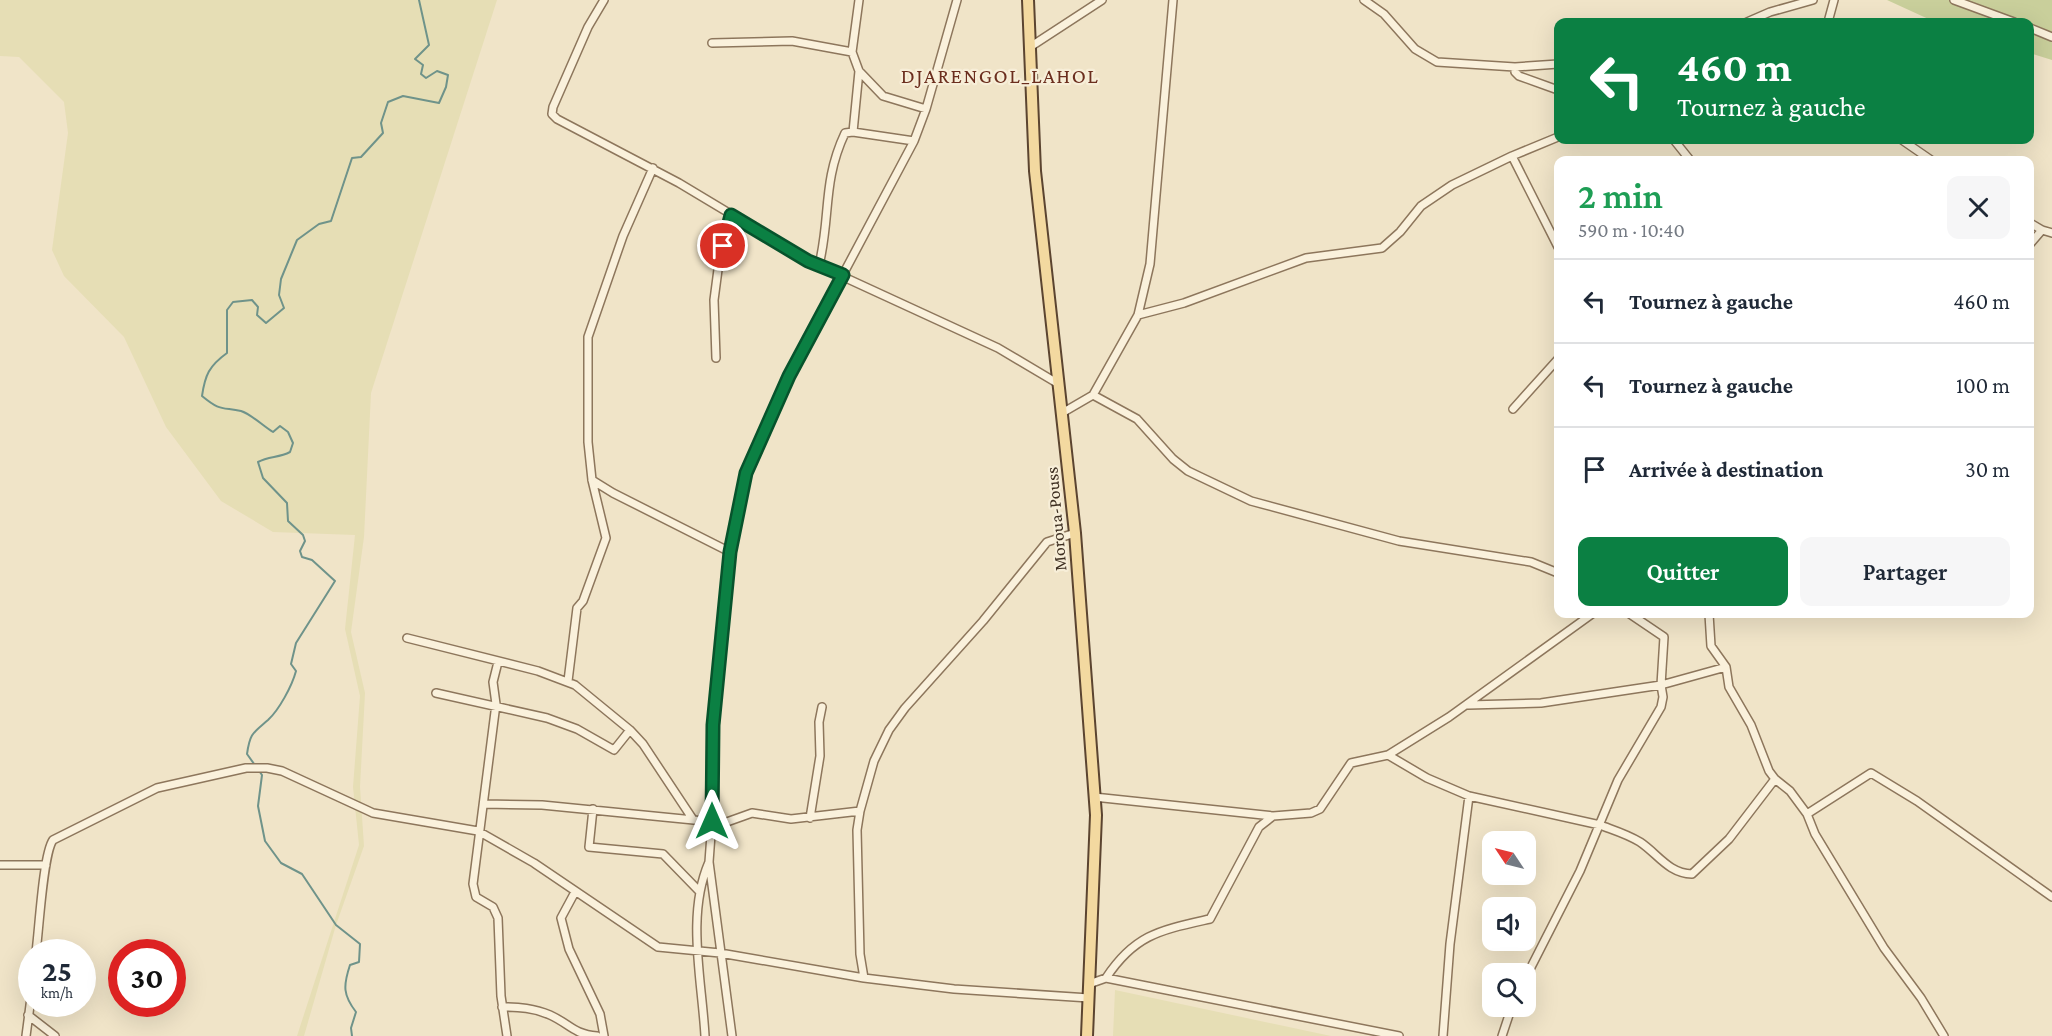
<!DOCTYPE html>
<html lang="fr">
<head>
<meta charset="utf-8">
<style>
  :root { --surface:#fff; --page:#f6f6f7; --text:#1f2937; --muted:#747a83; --line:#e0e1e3; --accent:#0b8043 }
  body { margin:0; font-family:"Crimson Pro",serif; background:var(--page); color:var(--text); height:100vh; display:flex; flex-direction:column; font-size:22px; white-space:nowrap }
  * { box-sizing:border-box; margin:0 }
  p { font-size:20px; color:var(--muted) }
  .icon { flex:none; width:33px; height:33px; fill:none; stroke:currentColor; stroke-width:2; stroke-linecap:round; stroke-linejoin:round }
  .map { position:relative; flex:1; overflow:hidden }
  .side { position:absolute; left:1554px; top:156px; width:480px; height:462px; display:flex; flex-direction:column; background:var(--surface); border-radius:12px; box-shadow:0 6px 24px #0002 }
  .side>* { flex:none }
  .banner { position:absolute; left:1554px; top:18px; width:480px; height:126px; border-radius:12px; box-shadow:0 6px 24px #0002; background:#0b8043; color:#fff; overflow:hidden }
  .needle { width:39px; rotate:305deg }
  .controls { position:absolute; left:1482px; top:831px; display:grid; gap:12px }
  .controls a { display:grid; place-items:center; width:54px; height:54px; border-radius:12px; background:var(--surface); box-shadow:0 6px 24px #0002; font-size:30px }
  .speed { position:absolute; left:18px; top:939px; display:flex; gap:12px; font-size:30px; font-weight:700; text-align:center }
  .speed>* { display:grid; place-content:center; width:78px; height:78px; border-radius:50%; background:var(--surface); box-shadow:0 6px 24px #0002; line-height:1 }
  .speed small { font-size:15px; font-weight:400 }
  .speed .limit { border:9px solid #d22; background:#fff; color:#111 }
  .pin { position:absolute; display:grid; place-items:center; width:51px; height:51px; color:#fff; margin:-26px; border:3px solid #fff; border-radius:50%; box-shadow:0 2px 6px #0007 }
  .me { position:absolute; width:66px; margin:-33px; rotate:0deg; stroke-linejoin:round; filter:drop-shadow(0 0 4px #0008) }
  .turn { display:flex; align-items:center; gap:21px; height:126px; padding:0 24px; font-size:27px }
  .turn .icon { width:78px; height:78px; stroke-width:2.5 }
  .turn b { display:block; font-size:42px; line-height:51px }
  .round { display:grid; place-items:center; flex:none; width:63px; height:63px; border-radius:12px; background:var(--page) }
  .head { display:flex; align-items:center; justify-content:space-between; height:102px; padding:0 24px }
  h1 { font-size:36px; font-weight:600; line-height:45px; color:#1e9e55 }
  .cta { display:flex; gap:12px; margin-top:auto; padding:12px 24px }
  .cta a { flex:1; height:69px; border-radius:12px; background:var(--accent); color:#fff; font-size:24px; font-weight:600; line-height:69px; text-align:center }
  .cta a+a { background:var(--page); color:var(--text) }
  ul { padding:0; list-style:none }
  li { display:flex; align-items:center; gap:18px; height:84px; padding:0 24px; border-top:2px solid var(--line) }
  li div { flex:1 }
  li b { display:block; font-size:22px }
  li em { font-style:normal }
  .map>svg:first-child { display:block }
</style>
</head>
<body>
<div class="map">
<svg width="2052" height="1036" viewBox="0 0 2052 1036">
  <rect width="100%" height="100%" fill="#f0e4c8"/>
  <path fill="#e6deb5" d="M0 0H497L371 393 364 537 351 632 365 693 360 787 364 846 336 925 304 1036H297L359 845 353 787 360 696 345 629 355 535 273 532 221 501 166 427 124 337 64 276 52 250 68 133 64 102 19 57 0 56Z
    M1115 990 1331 1036H1113Z"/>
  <path fill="#c9cf9b" d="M1887 0H2052V60L2030 53V22H1935Z"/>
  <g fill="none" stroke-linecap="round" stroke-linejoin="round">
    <path stroke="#6f938a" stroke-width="2" d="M352 1036 351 1028 356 1012C343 995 343 986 350 965L359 962 360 944 336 925 302 874 281 863 265 841 258 806 262 775 247 754C250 733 253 733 268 720 279 710 292 686 296 671L291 664 296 643 335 581 312 560 302 557 300 551 305 541 303 535 288 521 287 503 263 478 258 462C269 456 279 458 290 452L293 443 288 432 280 426 273 432C263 426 251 414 241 411 221 407 220 411 202 396 205 375 209 366 227 353V310L233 302 252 300 258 307 257 315 266 323 284 308 279 295 281 279 297 240 319 224 331 221 352 158 361 157 383 133 381 123 388 102 403 96 439 103 446 87 448 75 437 71 426 78 421 74 423 65 415 59 429 45 419 0"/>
    <g stroke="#8d765c" stroke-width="10">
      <path id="minor" d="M604 0 588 27 553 107 552 114 557 119 679 183 809 261 998 348 1057 383
        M1364 0 1384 14 1415 49 1437 62 1515 67 1558 64
        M1954 0 2014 22
        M1747 22 1770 12 1813 0
        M1828 22 1834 0
        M2030 28 2052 37
        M712 43 792 41 852 52
        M1030 47 1102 0
        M1515 67V72L1519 76 1558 90
        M859 71 883 96 926 109
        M853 132 859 71 852 52 859 0
        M1674 140 1690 160
        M1902 140 1931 160
        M1512 156 1558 247
        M2030 223 2042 230 2052 233
        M2030 244 2042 230
        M819 265C831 216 822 182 845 133L853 132 914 141
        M1138 315 1184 303 1306 258 1382 248 1400 232 1421 206 1452 185 1512 156 1558 137
        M716 358 714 300 719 262 731 215
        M1093 395 1137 419 1173 459 1188 471 1251 501 1399 541 1531 562 1558 573
        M1513 409 1558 359
        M1062 413 1093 395 1138 315 1150 264 1173 0
        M592 480 613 493 730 552
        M1709 614 1711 646 1726 667 1729 687 1751 725 1769 771 1775 779 1790 791 1807 814 1815 834 1884 948 1921 998 1944 1036
        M407 638 538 671 575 685 630 730 643 744 692 818
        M498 662 493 682 496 704 473 884 476 897 493 907 498 918 501 996 507 1036
        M568 681 577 608 583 601 606 538 592 480 588 442V337L623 236 653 168
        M436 693 547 718 577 729 614 750 630 730
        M1468 705 1541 703 1661 685 1664 637 1630 614
        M1388 755 1427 778 1469 796 1600 825C1613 830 1627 834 1640 842 1658 854 1668 873 1692 874L1729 839 1775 779
        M1094 797 1273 816
        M484 804 542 805 724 823 752 813 791 819 860 811
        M593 809 589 847 663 854 699 891
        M1807 814 1871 773 1917 801 2052 897
        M810 818 820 756 819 722 822 707
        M0 865H46
        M575 892 561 918 569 949 600 1014 604 1036
        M36 952C39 931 43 854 53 840L157 788 246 768H267L282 771 373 813 478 831 534 863 658 947 720 953 864 978 954 989 1089 998
        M1526 977 1580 871 1618 780 1661 707 1663 697 1661 685 1726 667
        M864 978 860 954 857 830 860 811 874 761 889 730 905 708 983 621 1047 542 1075 533
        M1106 978C1135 934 1161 930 1210 919L1259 827 1273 816 1311 813 1320 809 1351 763 1388 755 1449 717 1592 614
        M1089 984 1106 978 1399 1036
        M502 1007C519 1007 534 1008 550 1015 570 1024 573 1034 597 1036
        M28 1015 55 1036
        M26 1036 32 990
        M705 1036C702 980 686 915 709 862
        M732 1036 709 862 712 821 713 725 730 552 746 473 765 430 789 376 914 141 926 109 957 0
        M1443 1036 1450 944 1469 796
        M1502 1036 1512 1006"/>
    </g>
    <g stroke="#5b4430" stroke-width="14">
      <path id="primary" d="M1028 0 1035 171 1075 533 1096 815 1087 1036"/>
    </g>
    <use href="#minor" stroke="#faf1dc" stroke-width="7"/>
    <use href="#primary" stroke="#f3d9a0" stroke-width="10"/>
  </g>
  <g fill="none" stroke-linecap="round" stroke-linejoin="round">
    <g stroke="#07532c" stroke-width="15">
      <path id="route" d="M712 821 713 725 730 552 746 473 789 376 843 275 808 261 731 215 723 246"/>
    </g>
    <use href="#route" stroke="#0b8043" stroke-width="10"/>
  </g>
  <g text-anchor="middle" stroke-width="4.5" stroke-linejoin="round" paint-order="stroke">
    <g font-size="18" fill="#3d2e20" stroke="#f7eed8">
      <text transform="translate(1056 519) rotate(-95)" y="6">Moroua-Pouss</text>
    </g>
    <g font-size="21" letter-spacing="1.5" fill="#6b2e1e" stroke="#f7eed8">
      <text x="1000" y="83">DJARENGOL_LAHOL</text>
    </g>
  </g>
</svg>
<div class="controls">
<a><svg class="needle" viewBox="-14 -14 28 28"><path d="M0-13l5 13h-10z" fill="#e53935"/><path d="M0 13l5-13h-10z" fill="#747a83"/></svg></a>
<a><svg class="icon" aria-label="sound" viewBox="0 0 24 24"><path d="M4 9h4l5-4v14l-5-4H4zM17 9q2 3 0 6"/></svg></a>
<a><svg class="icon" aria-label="search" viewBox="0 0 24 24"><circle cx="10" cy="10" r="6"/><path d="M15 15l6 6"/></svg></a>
</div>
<div class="speed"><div>25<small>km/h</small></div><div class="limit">30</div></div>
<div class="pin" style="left:723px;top:246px;background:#d93025"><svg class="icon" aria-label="arrive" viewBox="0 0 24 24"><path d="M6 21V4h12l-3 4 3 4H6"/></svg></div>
<svg class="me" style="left:712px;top:821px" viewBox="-20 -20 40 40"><path d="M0-17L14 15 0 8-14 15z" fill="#0b8043" stroke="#fff" stroke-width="4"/></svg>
<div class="banner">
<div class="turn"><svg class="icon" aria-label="left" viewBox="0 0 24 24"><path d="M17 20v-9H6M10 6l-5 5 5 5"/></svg><div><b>460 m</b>Tournez à gauche</div></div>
</div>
<section class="side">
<div class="head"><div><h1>2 min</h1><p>590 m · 10:40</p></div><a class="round"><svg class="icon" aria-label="close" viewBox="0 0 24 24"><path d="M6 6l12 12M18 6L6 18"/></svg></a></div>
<ul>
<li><svg class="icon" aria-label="left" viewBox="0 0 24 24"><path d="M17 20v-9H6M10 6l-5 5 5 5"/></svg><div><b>Tournez à gauche</b></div><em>460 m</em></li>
<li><svg class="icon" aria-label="left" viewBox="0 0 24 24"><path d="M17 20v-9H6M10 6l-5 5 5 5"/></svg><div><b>Tournez à gauche</b></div><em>100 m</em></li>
<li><svg class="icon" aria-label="arrive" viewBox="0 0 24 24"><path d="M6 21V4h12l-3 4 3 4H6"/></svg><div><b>Arrivée à destination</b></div><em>30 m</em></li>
</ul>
<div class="cta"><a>Quitter</a><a>Partager</a></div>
</section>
</div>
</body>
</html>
